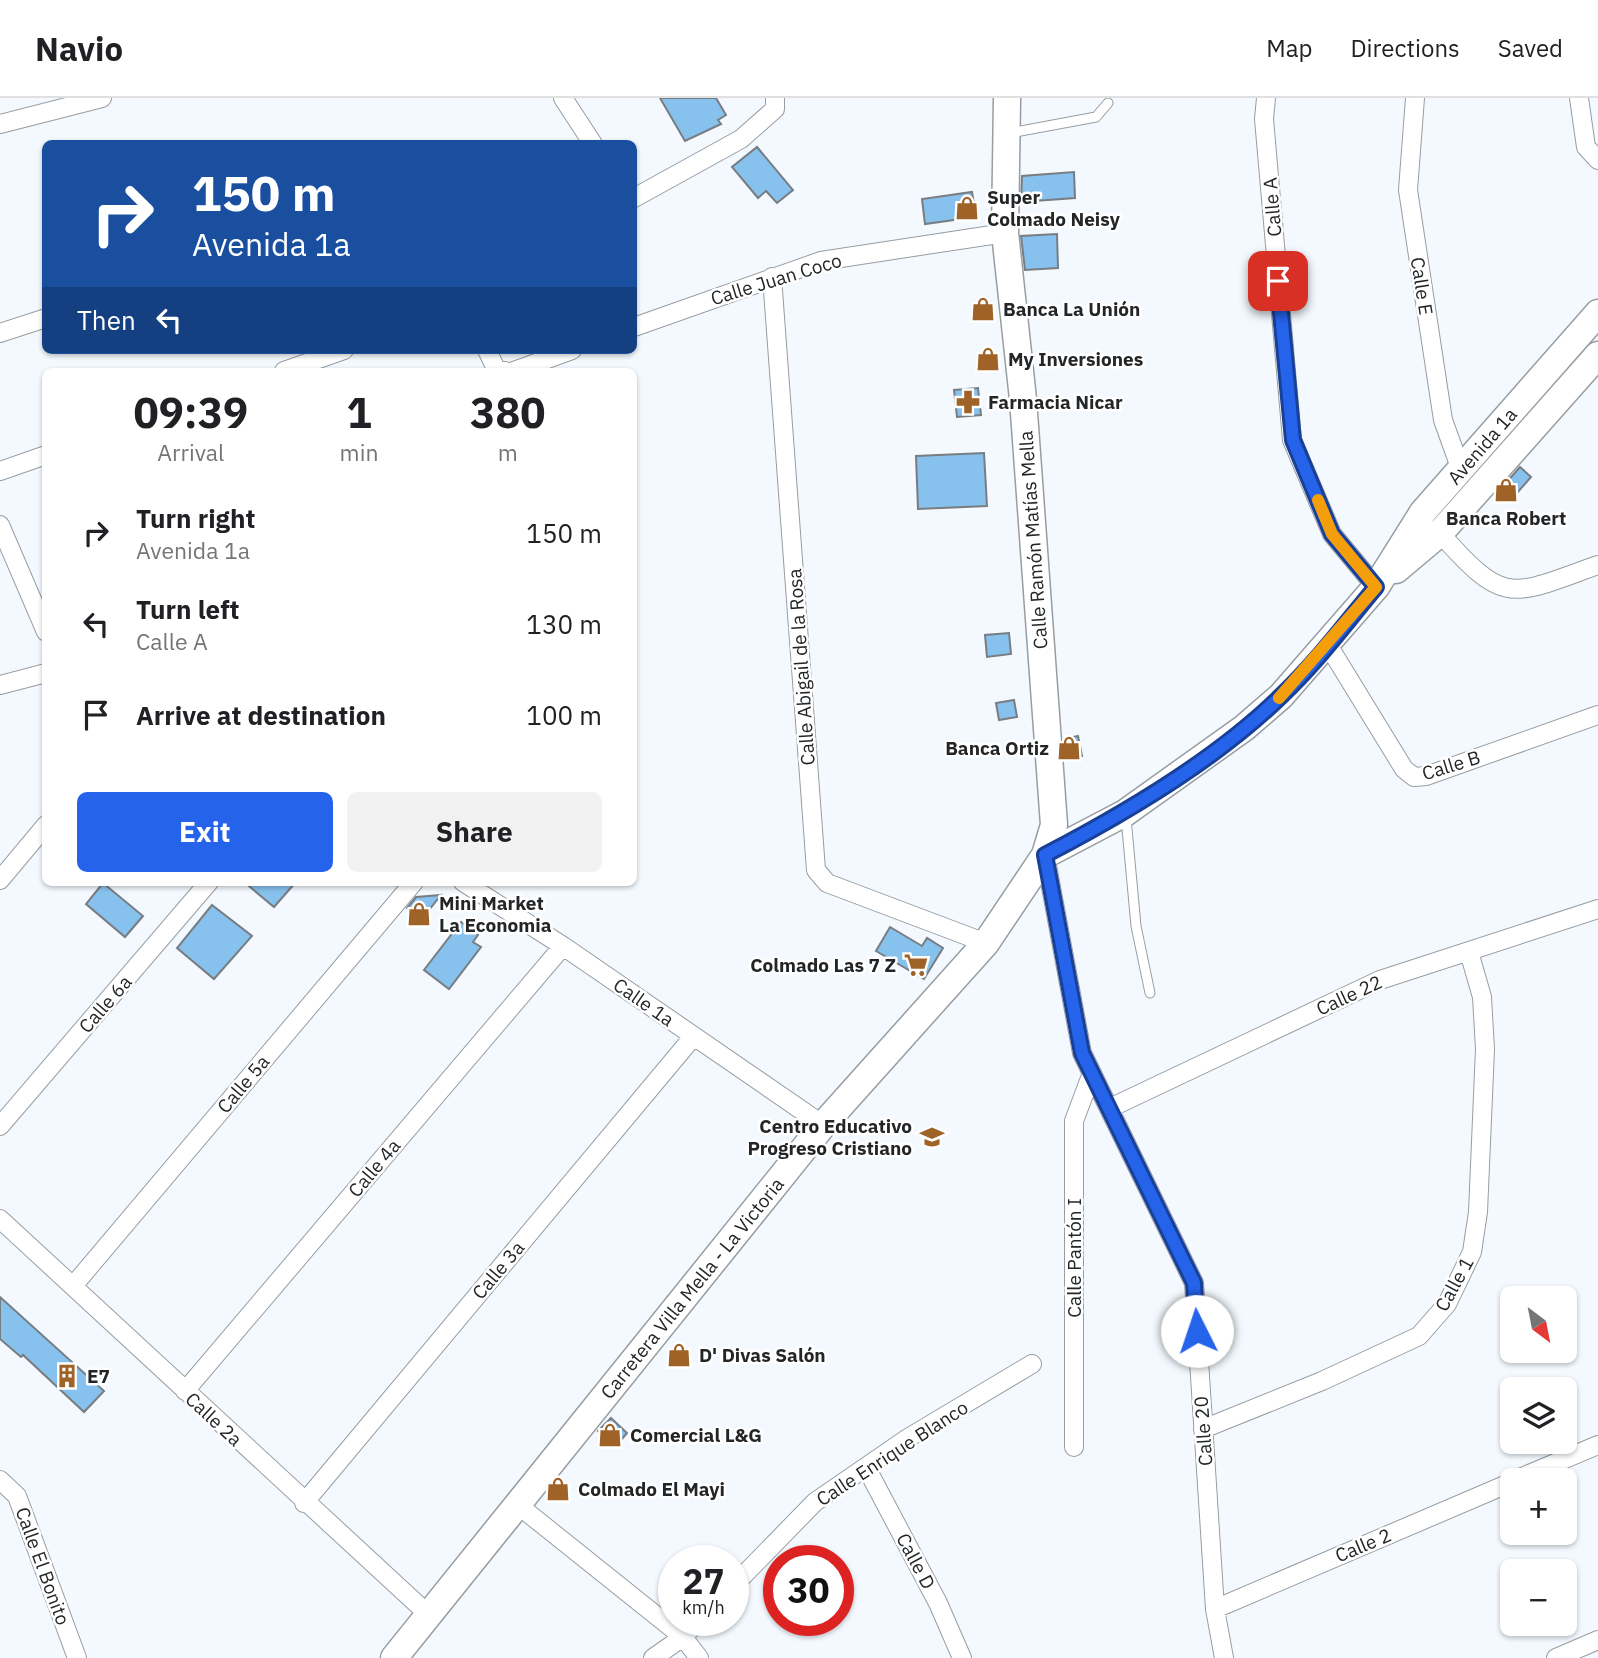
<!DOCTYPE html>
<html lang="en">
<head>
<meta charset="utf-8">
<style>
  :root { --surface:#fff; --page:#f2f2f2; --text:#202124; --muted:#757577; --line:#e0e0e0; --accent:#2563eb }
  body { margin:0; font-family:"IBM Plex Sans",sans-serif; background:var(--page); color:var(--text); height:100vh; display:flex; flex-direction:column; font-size:26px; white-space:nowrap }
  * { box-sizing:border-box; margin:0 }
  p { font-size:23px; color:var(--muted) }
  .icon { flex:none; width:38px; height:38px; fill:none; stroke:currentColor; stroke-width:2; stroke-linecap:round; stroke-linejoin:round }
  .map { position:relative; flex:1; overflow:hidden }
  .side { position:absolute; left:42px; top:270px; width:595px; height:518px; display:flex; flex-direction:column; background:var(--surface); border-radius:10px; box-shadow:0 2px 5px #0004 }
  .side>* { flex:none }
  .banner { position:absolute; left:42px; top:42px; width:595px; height:214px; border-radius:10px; box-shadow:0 2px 5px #0004; background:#1a4fa0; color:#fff; overflow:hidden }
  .needle { width:46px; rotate:148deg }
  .buttons { position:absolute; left:1500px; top:1188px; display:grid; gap:14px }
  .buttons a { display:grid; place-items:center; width:77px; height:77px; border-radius:10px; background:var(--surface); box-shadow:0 2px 5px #0004; font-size:35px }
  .speed { position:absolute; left:658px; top:1447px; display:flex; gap:14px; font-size:35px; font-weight:700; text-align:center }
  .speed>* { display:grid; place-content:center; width:91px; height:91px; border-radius:50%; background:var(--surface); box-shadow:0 2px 5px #0004; line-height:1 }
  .speed small { font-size:18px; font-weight:400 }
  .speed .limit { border:10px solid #d22; background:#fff; color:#111 }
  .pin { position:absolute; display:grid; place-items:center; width:60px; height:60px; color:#fff; margin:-30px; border-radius:14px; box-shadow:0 4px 10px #0006 }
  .me { position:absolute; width:77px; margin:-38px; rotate:356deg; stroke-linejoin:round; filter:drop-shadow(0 0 5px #0008) }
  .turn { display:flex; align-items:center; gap:24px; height:147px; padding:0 35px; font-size:32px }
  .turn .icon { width:91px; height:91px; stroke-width:2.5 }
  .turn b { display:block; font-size:49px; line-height:60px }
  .then { display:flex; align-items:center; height:66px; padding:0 35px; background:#0003; gap:14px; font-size:26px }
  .eta { display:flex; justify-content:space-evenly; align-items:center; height:119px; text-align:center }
  .eta b { font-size:42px; font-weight:700; line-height:49px }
  .cta { display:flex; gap:14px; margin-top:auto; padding:14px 35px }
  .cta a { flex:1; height:80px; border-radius:10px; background:var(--accent); color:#fff; font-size:28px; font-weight:700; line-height:80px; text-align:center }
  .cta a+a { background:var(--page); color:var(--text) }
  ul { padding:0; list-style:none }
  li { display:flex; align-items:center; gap:21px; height:91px; padding:0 35px }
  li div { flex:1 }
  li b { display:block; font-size:26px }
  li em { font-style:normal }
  header { display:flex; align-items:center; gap:42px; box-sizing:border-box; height:98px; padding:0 35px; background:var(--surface); border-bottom:2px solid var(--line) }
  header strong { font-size:33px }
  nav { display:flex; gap:38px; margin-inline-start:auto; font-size:24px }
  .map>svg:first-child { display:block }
</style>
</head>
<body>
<header>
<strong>Navio</strong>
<nav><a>Map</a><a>Directions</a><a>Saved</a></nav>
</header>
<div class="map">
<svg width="1598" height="1560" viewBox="0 0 1598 1560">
  <rect width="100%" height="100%" fill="#f3f9fe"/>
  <path fill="#87c1ed" stroke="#787d81" stroke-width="2" d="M660 0H716L726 17 718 22 721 26 685 43Z
    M757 49 793 92 777 105 766 93 758 100 732 69Z
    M1074 74 1075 100 1021 104 1022 78Z
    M972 94 976 119 925 126 922 101Z
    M1057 136 1058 170 1025 172 1021 138Z
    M978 290 981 317 957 319 954 292Z
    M984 355 987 408 918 411 916 358Z
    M1520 369 1531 379 1509 404 1498 394Z
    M1009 535 1011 556 987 559 985 537Z
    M1014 602 1017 619 999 622 996 605Z
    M1078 638 1082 658 1065 661 1064 641Z
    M244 784H296L274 809Z
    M103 785 143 818 125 839 86 806Z
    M441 797 421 822 407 810 416 799Z
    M212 807 252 838 214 881 177 850Z
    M461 824 478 837 473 844 481 849 449 891 424 872Z
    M890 829 922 848 927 840 943 850 924 881 876 853Z
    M0 1199 104 1293 84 1314 23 1257 21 1259 0 1241Z
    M611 1320 627 1335 616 1348 598 1333Z"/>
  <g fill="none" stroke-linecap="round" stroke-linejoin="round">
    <g stroke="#979da1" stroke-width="11">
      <path id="lane" d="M1010 35 1096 19 1108 5
        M1126 720 1136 828 1150 895"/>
    </g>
    <g stroke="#979da1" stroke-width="20">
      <path id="street" d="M563 0 593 46
        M1266 0 1264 21 1292 342 1332 436 1376 489
        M1415 0 1408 92 1443 322 1461 372
        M1579 0 1586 49 1598 62
        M0 26 102 0
        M634 100 741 41 775 11V0
        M772 179 816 772 827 785 986 845
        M634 229 821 163 1005 135
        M0 235 46 220
        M487 252 496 271 505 273
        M284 273 344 252
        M514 273 572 252
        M0 373 46 357
        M0 427 46 534
        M1440 435C1505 509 1511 498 1598 467
        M1328 547 1404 671 1414 679 1426 678 1598 617
        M0 587 46 575
        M1045 757 1082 955 1194 1185 1215 1511 1224 1560
        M0 782 46 727
        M463 784 563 848 823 1027
        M1110 1010 1380 882 1598 811
        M0 1028 209 784
        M0 1121 430 1518
        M73 1188 414 784
        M185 1293 563 848
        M1203 1331 1322 1283 1419 1238 1447 1206 1472 1154 1478 1114 1485 951 1482 899 1469 854
        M1074 1349V1023L1092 975
        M866 1369 938 1505 962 1560
        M0 1382 17 1398 77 1560
        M1515 1382 1598 1347
        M304 1405 693 939
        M518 1407 683 1539 699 1560
        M733 1488 815 1404 908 1340 1032 1266
        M1215 1511 1512 1384
        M653 1560 683 1539 699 1522
        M1556 1560 1598 1542"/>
    </g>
    <g stroke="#979da1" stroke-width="29">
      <path id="secondary" d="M1396 472 1440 435 1598 257
        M1045 757 1125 715 1244 630 1281 598 1376 489 1423 414 1598 215
        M394 1560 823 1027 986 845 1045 757 1054 727 1023 301 1005 135 1007 0"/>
    </g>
    <use href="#lane" stroke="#fff" stroke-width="9"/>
    <use href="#street" stroke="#fff" stroke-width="18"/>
    <use href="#secondary" stroke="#fff" stroke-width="26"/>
  </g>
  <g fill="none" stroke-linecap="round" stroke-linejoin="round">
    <g stroke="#184099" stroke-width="18">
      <path id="route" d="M1197 1233 1194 1185 1082 955 1045 757C1124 716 1217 661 1281 598 1316 565 1345 526 1376 489L1332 436 1293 342 1278 183"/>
    </g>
    <use href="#route" stroke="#2563eb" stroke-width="12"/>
    <path stroke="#f59e0b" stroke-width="12" d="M1279 600 1376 489 1332 436 1318 402"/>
  </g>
  <defs>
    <g id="shop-bare" transform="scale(1.89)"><path d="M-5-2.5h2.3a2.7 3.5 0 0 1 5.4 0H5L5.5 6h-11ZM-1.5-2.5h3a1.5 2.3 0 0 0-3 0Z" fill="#a06327" stroke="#fff" stroke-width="2.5" paint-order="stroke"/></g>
    <g id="pharmacy-bare" transform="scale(1.89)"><path d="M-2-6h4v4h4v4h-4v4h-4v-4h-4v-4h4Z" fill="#a06327" stroke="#fff" stroke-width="2.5" paint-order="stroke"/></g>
    <g id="supermarket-bare" transform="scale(1.89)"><path d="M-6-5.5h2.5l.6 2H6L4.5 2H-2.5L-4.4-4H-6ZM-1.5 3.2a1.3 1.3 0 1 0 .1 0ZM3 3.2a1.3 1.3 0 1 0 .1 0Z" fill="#a06327" stroke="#fff" stroke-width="2.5" paint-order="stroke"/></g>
    <g id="school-bare" transform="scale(1.89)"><path d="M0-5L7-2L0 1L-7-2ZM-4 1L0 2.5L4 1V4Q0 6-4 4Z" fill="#a06327" stroke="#fff" stroke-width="2.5" paint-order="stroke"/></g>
    <g id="building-bare" transform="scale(1.89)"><path d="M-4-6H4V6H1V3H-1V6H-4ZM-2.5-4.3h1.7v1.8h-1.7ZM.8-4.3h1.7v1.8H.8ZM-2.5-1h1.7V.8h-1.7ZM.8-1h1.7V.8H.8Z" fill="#a06327" stroke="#fff" stroke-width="2.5" paint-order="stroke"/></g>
  </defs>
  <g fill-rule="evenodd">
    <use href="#shop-bare" x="967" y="110"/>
    <use href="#shop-bare" x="983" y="211"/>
    <use href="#shop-bare" x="988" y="261"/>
    <use href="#pharmacy-bare" x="968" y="304"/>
    <use href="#shop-bare" x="1506" y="392"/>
    <use href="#shop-bare" x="1069" y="650"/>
    <use href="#shop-bare" x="419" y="816"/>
    <use href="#supermarket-bare" x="916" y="867"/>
    <use href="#school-bare" x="932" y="1039"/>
    <use href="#shop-bare" x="679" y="1257"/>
    <use href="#building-bare" x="67" y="1278"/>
    <use href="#shop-bare" x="610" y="1337"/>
    <use href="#shop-bare" x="558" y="1391"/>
  </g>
  <g text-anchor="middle" stroke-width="5" stroke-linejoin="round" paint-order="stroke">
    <g font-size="19" font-weight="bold" fill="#232527" stroke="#fff" text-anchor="start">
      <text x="987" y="106">Super<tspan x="987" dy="22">Colmado Neisy</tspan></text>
      <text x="1003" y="218">Banca La Unión</text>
      <text x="1008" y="268">My Inversiones</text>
      <text x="988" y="311">Farmacia Nicar</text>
      <text x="1506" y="427" text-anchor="middle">Banca Robert</text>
      <text x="1049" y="657" text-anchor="end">Banca Ortiz</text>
      <text x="439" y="812">Mini Market<tspan x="439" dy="22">La Economia</tspan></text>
      <text x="896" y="874" text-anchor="end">Colmado Las 7 Z</text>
      <text x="912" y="1035" text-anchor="end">Centro Educativo<tspan x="912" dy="22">Progreso Cristiano</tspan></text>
      <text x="699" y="1264">D' Divas Salón</text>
      <text x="87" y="1285">E7</text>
      <text x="630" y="1344">Comercial L&amp;G</text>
      <text x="578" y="1398">Colmado El Mayi</text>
    </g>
    <g font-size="19" fill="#232527" stroke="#fff">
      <text transform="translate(1272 109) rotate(-95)" y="7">Calle A</text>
      <text transform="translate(776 181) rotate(-17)" y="7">Calle Juan Coco</text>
      <text transform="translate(1422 188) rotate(81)" y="7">Calle E</text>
      <text transform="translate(1482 348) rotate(-49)" y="7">Avenida 1a</text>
      <text transform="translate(1033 442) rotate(-94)" y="7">Calle Ramón Matías Mella</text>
      <text transform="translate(801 569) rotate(-94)" y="7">Calle Abigail de la Rosa</text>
      <text transform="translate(1451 667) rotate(-17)" y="7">Calle B</text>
      <text transform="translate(1349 897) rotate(-25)" y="7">Calle 22</text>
      <text transform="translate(644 904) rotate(35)" y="7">Calle 1a</text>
      <text transform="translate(105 906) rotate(-49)" y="7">Calle 6a</text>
      <text transform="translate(243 986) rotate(-50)" y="7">Calle 5a</text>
      <text transform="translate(374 1070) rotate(-50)" y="7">Calle 4a</text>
      <text transform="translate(1074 1160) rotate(-90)" y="7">Calle Pantón I</text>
      <text transform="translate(498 1172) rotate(-50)" y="7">Calle 3a</text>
      <text transform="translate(1454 1186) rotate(-61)" y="7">Calle 1</text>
      <text transform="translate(692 1190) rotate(-51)" y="7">Carretera Villa Mella - La Victoria</text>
      <text transform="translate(214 1321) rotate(43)" y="7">Calle 2a</text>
      <text transform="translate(1203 1333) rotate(-94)" y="7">Calle 20</text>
      <text transform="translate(892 1355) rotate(-33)" y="7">Calle Enrique Blanco</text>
      <text transform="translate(1363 1447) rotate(-23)" y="7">Calle 2</text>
      <text transform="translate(916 1463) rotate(62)" y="7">Calle D</text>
      <text transform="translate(43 1468) rotate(70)" y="7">Calle El Bonito</text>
    </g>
  </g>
</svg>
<div class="buttons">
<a><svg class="needle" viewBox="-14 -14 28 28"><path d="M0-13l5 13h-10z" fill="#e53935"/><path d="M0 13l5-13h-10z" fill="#757577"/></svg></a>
<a><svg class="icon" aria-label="layers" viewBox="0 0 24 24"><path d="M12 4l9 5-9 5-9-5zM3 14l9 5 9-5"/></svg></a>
<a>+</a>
<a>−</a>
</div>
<div class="speed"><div>27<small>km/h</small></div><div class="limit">30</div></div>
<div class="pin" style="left:1278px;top:183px;background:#d93025"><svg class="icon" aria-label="arrive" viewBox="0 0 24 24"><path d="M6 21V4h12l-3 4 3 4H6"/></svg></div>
<svg class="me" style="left:1197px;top:1233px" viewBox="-20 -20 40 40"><circle r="19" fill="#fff"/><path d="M0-13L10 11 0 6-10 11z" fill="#2563eb"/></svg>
<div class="banner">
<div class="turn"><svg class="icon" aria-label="right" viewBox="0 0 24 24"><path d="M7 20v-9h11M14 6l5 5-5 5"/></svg><div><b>150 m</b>Avenida 1a</div></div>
<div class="then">Then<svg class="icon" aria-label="left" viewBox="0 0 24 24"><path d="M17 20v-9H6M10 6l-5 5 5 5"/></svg></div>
</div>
<section class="side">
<div class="eta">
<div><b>09:39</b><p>Arrival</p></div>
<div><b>1</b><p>min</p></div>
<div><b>380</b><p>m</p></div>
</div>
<ul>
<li><svg class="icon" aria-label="right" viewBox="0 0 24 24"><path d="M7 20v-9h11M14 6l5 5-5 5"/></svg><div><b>Turn right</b><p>Avenida 1a</p></div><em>150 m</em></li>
<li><svg class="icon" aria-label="left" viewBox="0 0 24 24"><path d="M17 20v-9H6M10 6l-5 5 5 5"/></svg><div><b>Turn left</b><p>Calle A</p></div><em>130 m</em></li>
<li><svg class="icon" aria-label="arrive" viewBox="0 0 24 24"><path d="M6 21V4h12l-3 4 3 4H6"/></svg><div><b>Arrive at destination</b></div><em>100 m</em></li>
</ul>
<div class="cta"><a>Exit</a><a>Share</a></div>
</section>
</div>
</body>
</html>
